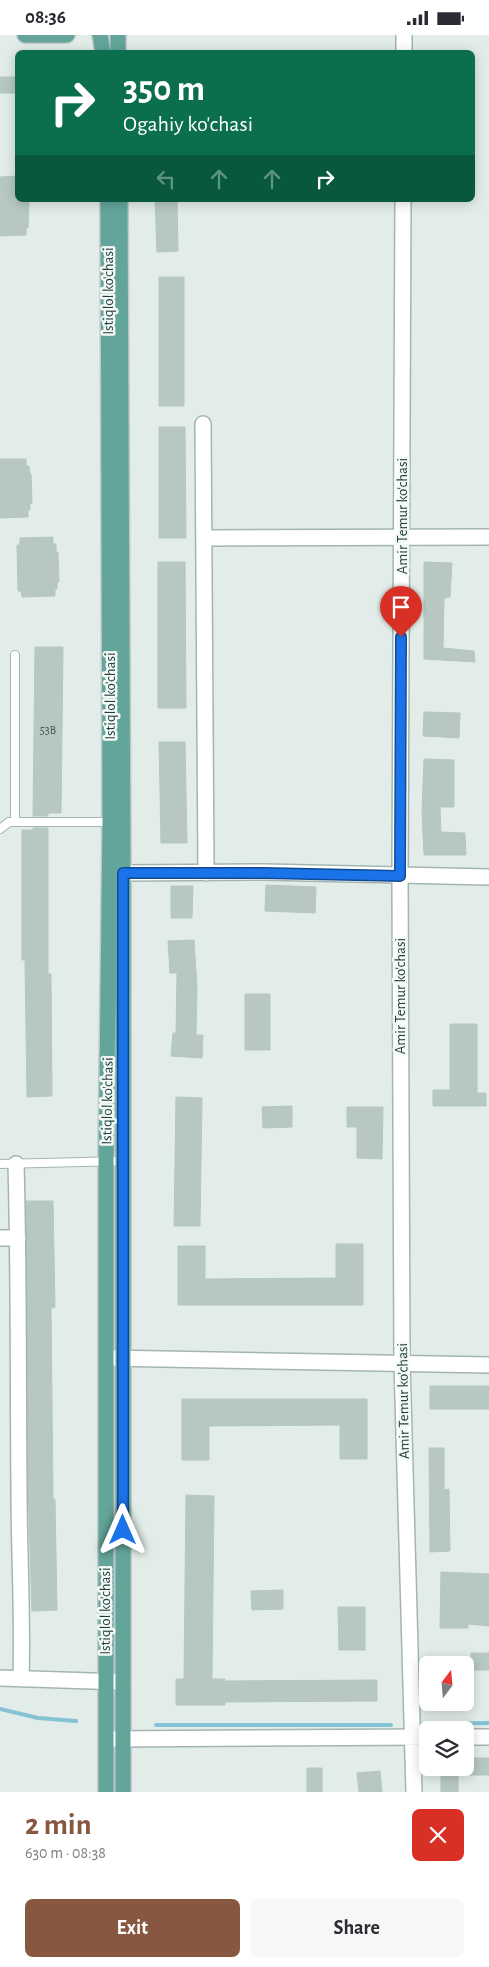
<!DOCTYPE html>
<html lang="en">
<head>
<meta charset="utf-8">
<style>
  :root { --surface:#fff; --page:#f7f7f7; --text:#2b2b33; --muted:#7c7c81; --accent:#885741 }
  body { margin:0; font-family:"Alegreya Sans",sans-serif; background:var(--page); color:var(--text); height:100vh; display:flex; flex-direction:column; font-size:19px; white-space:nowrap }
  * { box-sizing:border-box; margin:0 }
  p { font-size:16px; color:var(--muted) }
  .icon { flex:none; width:28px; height:28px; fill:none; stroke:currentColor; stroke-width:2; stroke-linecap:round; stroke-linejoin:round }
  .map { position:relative; height:1757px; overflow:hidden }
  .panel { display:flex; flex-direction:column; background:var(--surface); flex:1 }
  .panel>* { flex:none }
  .banner { position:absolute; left:15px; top:15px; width:460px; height:152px; border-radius:8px; box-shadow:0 2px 12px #0003; background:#0b6e4f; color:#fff; overflow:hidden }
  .needle { width:32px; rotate:16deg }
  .fabs { position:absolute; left:419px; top:1621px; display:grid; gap:10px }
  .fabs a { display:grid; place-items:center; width:55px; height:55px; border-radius:8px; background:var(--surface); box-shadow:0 2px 12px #0003; font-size:25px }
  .pin { position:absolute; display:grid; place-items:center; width:42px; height:42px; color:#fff; margin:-51px -21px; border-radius:50% 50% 50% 0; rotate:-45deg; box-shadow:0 0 5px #0007 }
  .pin .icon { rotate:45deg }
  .me { position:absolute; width:55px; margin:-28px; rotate:0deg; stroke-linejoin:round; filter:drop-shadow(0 0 4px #0008) }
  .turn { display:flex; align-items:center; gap:18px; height:105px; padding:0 25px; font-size:22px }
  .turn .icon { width:65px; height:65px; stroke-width:2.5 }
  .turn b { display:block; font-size:35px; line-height:42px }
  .lanes { display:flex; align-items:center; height:48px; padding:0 25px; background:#0003; justify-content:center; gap:25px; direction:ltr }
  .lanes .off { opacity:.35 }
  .round { display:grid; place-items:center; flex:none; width:52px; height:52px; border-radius:8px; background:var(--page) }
  .headline { display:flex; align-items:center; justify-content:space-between; height:85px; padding:0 25px }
  h1 { font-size:30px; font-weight:600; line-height:38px; color:var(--accent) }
  .cta { display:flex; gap:10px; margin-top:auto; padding:10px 25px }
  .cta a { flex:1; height:58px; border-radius:8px; background:var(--accent); color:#fff; font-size:20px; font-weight:600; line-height:58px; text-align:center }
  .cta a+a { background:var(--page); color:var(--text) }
  .status { display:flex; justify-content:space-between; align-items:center; height:35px; padding:0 25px; background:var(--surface); direction:ltr }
  .status svg { height:14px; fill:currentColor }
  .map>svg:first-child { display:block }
</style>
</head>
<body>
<div class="status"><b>08:36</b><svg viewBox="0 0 49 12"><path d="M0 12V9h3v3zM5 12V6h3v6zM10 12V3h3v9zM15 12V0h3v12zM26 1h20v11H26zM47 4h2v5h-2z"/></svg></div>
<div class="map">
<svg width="489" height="1757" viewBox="0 0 489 1757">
  <rect width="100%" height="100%" fill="#e2ede9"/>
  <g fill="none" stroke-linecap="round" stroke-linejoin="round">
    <path stroke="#86c2d5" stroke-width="4" d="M0 1674 38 1683 76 1686
      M424 1689 489 1688
      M156 1690H391"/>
  </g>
  <path fill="#b7c8c2" stroke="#b4c7c1" d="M0 42H18V58H0Z
    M18 141V165H29L28 193H26V200L0 201V142Z
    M155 165H177L178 216 157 217Z
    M159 242H184V371H159Z
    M159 392H185L186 503H159Z
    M0 424H26V431H29L30 439H31L32 468H30V475H28V482L0 483Z
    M53 502V509H56V517H58L59 547H57V554H55V561L22 562 21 556H18L17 510H20V503Z
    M158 527H185L186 673H158Z
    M424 527 452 528 450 562 444 563 443 613 474 616 475 627 424 624Z
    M35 612H63L61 778H48V781H33Z
    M424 677 460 678 459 703 423 701Z
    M159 707H185L187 808H161Z
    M424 724 454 725V772H440L441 797 465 798 466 820H424L422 777Z
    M33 793H48V939H51L52 1061 27 1062 25 925H22V795H33Z
    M266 850 316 852 315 878 265 876Z
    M171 851H193L192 883H171Z
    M194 905 197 953 196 1000H203L202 1023 171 1021 173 998H176L177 938H170L168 906Z
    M245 959H270V1015H245Z
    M450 989H477V1058H486V1071H433V1055H450Z
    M176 1062 202 1063 200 1191H174Z
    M292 1071V1092L263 1093 262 1072Z
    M347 1072H383L382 1124 357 1123V1092H347Z
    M26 1166H53L55 1272 51 1273 53 1464H55L57 1575 32 1576 28 1448Z
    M336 1209H363V1270H178V1211H205V1244L336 1243Z
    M430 1351H489V1374H430Z
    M182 1364H367V1424H340V1390L209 1391V1425H182Z
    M429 1413H444V1455L449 1454 450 1516 430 1517Z
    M186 1460 214 1461 212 1644H225V1646L377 1645V1666L225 1667V1670H176V1644H184Z
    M441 1537 489 1539V1591L468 1589V1593H440Z
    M283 1555V1574L252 1575 251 1556Z
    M338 1572H365V1615H339Z
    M471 1618H489V1635H471Z
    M465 1723H489V1740H465Z
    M307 1733H322V1757H307Z
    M441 1733H458V1757H441Z
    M380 1736 382 1757H359L357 1738Z"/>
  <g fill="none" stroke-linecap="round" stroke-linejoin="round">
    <g stroke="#a4b5b1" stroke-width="10">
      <path id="service" d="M15 787V620
        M0 794 9 787H110
        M0 1129 123 1126"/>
    </g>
    <g stroke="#a4b5b1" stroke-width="18">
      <path id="minor" d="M404 18V0
        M403 165 400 841 402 1327 414 1757
        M203 389 206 838
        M205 503 489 502
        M123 838 264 837 489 842
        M16 1129C19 1237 18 1346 19 1454 19 1518 23 1581 21 1644
        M0 1203H18
        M0 1643 123 1647
        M465 1702H489
        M107 1704 428 1702"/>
    </g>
    <g stroke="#a4b5b1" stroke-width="18">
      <path id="tertiary" d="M107 1323 489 1330"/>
    </g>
    <g stroke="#c1c9c8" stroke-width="18">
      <path id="primary" d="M25 0H67
        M100 0 103 18
        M118 0V18
        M120 165 123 838V1757
        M106 1757V1127L110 787 108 165"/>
    </g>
    <use href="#service" stroke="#fff" stroke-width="8"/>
    <use href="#minor" stroke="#fff" stroke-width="15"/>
    <use href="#tertiary" stroke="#fff" stroke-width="15"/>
    <use href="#primary" stroke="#63a59b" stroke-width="15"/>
  </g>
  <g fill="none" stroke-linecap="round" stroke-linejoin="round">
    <g stroke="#114b97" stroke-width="12">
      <path id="route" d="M123 1495V838H264L400 841 401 602"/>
    </g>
    <use href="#route" stroke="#1a73e8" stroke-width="9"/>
  </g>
  <g text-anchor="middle" stroke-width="5" stroke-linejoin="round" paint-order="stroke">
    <g font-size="12" fill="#46615c">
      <text x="48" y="699">53B</text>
    </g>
    <g font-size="15" fill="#203f3a" stroke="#f2f9f6">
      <text transform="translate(108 256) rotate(-90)" y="5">Istiqlol ko'chasi</text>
      <text transform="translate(402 481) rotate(-90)" y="5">Amir Temur ko'chasi</text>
      <text transform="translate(110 661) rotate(-90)" y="5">Istiqlol ko'chasi</text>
      <text transform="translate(400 961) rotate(-90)" y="5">Amir Temur ko'chasi</text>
      <text transform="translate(107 1066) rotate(-89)" y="5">Istiqlol ko'chasi</text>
      <text transform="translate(403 1366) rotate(-91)" y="5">Amir Temur ko'chasi</text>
      <text transform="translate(105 1576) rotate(-90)" y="5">Istiqlol ko'chasi</text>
    </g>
  </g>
</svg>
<div class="fabs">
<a><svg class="needle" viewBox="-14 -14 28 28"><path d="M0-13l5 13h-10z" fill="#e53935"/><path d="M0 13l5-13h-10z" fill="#7c7c81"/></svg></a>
<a><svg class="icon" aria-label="layers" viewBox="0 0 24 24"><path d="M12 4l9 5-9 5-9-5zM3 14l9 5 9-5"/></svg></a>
</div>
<div class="pin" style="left:401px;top:602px;background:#d93025"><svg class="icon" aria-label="arrive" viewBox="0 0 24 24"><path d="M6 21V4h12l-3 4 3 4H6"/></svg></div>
<svg class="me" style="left:123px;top:1495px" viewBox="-20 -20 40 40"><path d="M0-17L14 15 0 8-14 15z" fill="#1a73e8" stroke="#fff" stroke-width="4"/></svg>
<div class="banner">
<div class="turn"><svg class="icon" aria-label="right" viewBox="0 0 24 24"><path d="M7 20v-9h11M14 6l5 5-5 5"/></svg><div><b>350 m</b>Ogahiy ko'chasi</div></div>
<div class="lanes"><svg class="icon off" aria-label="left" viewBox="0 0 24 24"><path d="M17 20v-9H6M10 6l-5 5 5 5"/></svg><svg class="icon off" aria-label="ahead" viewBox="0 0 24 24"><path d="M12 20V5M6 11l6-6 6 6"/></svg><svg class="icon off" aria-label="ahead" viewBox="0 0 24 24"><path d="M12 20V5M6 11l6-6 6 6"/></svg><svg class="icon" aria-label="right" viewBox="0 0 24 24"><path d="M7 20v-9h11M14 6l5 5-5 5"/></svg></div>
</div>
</div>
<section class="panel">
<div class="headline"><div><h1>2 min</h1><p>630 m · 08:38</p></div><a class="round" style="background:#d93025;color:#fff"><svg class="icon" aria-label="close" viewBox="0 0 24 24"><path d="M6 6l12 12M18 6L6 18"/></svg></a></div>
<div class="cta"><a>Exit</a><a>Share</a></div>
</section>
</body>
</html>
